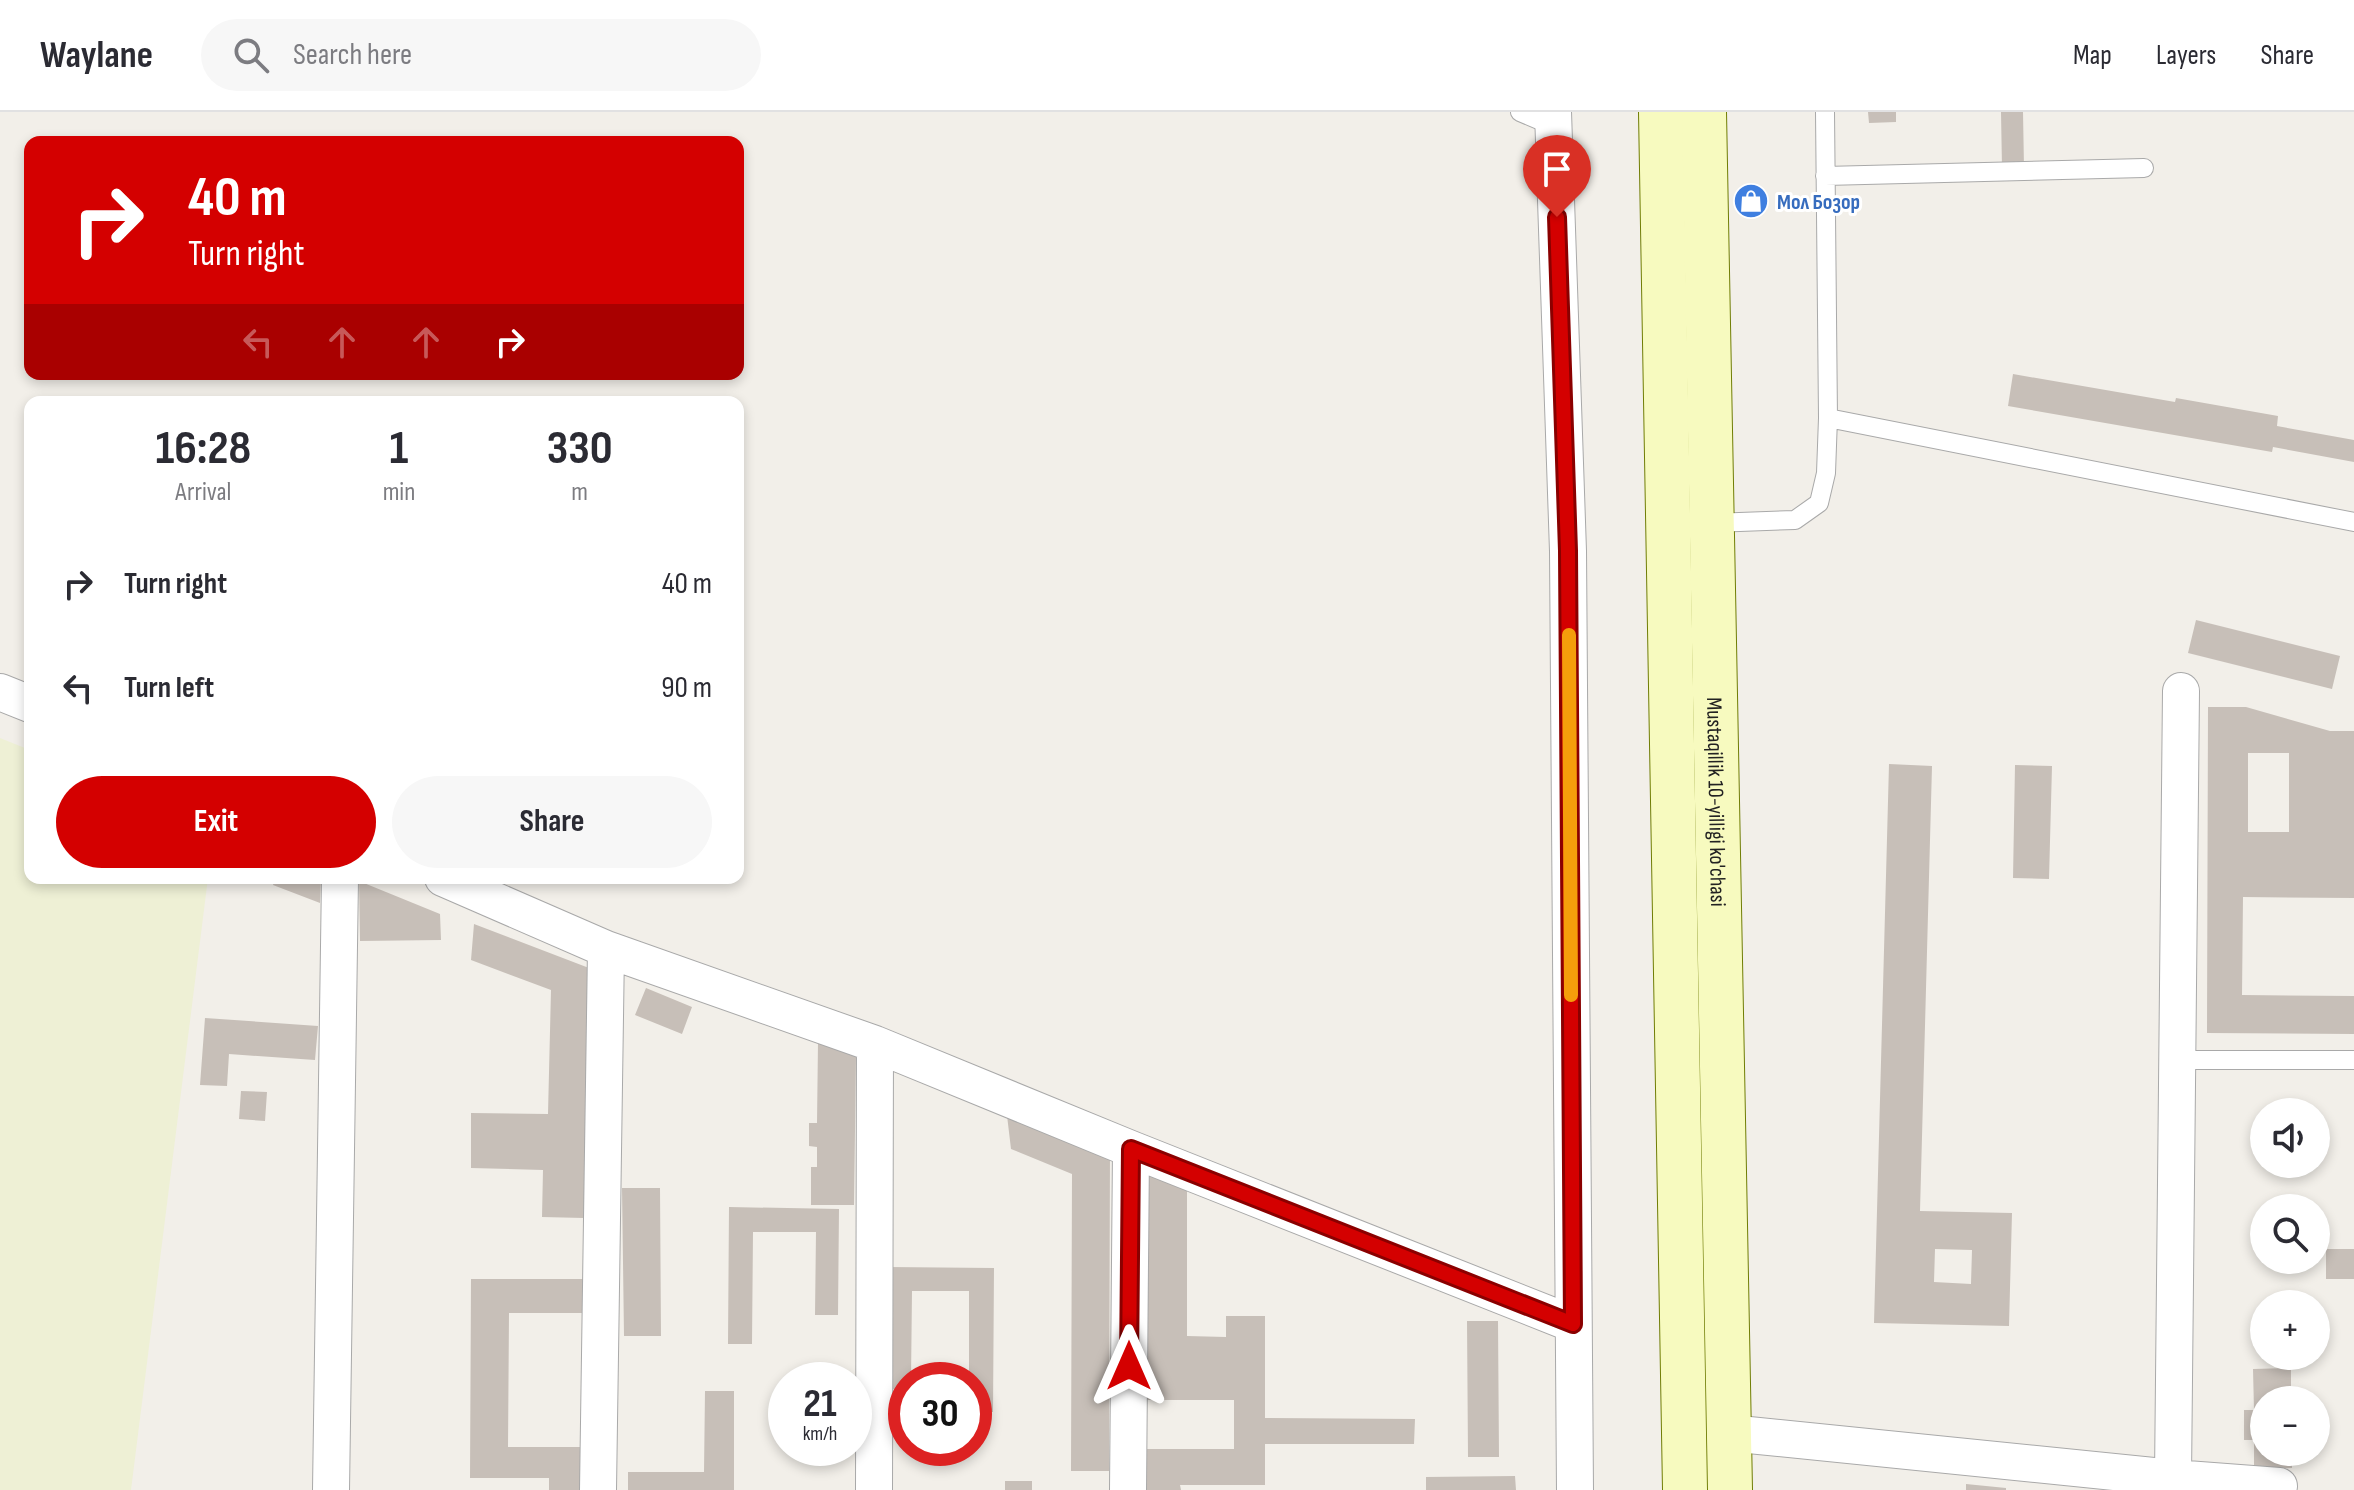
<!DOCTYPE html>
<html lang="en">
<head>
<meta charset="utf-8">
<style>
  :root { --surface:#fff; --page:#f7f7f7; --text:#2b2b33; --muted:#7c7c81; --line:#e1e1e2; --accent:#d40000 }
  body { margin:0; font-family:"Sofia Sans Condensed",sans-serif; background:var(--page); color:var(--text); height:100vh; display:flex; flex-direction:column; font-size:30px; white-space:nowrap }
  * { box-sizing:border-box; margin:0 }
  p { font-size:26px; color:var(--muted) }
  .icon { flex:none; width:44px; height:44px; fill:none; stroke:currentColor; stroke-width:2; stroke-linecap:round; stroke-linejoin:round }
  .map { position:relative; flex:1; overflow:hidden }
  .drawer { position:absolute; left:24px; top:284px; width:720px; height:488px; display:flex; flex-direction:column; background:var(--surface); border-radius:16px; box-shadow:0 4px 12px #0003 }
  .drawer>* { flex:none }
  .top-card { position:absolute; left:24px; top:24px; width:720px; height:244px; border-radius:16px; box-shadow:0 4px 12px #0003; background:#d40000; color:#fff; overflow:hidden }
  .buttons { position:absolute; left:2250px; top:986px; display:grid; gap:16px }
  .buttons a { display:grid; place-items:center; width:80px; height:80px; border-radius:50%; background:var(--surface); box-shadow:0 4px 12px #0003; font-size:40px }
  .speed { position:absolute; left:768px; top:1250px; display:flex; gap:16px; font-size:40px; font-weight:700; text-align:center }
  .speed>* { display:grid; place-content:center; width:104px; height:104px; border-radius:50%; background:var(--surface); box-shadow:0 4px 12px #0003; line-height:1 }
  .speed small { font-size:20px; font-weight:400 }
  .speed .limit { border:12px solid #d22; background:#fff; color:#111 }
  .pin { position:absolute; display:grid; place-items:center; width:68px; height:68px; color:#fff; margin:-82px -34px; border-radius:50% 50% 50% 0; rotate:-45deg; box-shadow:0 0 8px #0007 }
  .pin .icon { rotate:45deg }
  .me { position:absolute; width:88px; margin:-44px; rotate:0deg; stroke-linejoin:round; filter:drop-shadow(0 0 6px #0008) }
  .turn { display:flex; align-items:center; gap:28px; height:168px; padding:0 32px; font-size:36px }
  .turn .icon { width:104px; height:104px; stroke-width:2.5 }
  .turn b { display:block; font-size:56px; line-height:68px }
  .lanes { display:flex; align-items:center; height:76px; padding:0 32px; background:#0003; justify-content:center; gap:40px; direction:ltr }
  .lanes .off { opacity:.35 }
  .eta { display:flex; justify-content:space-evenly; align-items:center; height:136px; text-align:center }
  .eta b { font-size:48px; font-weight:700; line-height:56px }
  .action { display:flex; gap:16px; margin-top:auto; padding:16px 32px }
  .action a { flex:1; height:92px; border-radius:48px; background:var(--accent); color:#fff; font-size:32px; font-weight:700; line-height:92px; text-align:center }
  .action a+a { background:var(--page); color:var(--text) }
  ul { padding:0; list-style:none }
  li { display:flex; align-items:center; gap:24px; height:104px; padding:0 32px }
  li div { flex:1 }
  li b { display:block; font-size:30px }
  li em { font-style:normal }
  header { display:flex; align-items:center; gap:48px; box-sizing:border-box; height:112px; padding:0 40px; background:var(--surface); border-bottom:2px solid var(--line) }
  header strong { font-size:38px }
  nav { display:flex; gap:44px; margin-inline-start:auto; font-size:28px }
  .search { width:560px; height:72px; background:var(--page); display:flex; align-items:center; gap:20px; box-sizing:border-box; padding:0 28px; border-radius:44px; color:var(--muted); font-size:30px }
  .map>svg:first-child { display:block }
</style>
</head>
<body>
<header>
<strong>Waylane</strong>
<div class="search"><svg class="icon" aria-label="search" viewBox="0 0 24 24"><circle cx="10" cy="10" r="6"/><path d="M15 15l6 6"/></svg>Search here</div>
<nav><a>Map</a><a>Layers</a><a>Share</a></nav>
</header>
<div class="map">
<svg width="2354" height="1378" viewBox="0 0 2354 1378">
  <rect width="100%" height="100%" fill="#f2efe9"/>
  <path fill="#eef0d5" d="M0 626 30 638V766H208L131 1378H0Z"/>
  <path fill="#c7bfb8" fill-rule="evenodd" d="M1868 0H1896V10L1869 11Z
    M2001 0H2023L2024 56H2002Z
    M2013 262 2175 290 2176 286 2278 304 2277 314 2354 328V350L2273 335 2272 340 2008 294Z
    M2196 508 2340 544 2332 577 2188 541Z
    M2208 595H2246L2330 619H2354V786L2243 785 2242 883 2354 884V922L2207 921ZM2248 641H2289V720H2248Z
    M1889 652 1932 654 1920 1099 2012 1101 2009 1214 1874 1211ZM1935 1137 1972 1138 1971 1172 1934 1170Z
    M2015 653 2052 654 2049 767 2013 766Z
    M275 766H321L320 791 273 773Z
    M359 769 440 802 441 828 360 829Z
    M474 812 589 856 584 1106 542 1105 543 1058 471 1056V1001L548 1002 551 878 471 848Z
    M646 876 692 895 682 922 635 903Z
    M205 906 318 914 315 948 229 942 227 974 200 973Z
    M818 930 856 944 854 1093H811V1055H817V1035L809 1034V1011H817Z
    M241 979 267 980 265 1009 239 1007Z
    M1006 995 1110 1037 1109 1359H1071L1072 1062 1011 1037Z
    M1148 1061 1187 1076V1224L1226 1225V1204H1265V1306L1415 1307 1414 1332H1265V1373H1180L1181 1378H1145V1337H1234V1288H1147Z
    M622 1076H660L661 1224H624Z
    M729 1095 839 1097 838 1203H815L816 1120H753L752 1232H728Z
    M2326 1137H2354V1167H2326Z
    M888 1155 994 1156 993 1300H974V1268H969V1179H912L911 1268H906V1277H887Z
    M471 1167H593L592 1201H509L508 1335H585V1378H549V1366H470Z
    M1467 1209H1498L1499 1345H1468Z
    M2291 1256V1288H2264V1340H2292V1356L2254 1357V1328H2244V1298H2254L2253 1257Z
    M705 1279H734V1378H628V1360H704Z
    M1515 1364 1516 1378H1426V1365Z
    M1005 1369H1032V1378H1005Z
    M1966 1372 2006 1376V1378H1966Z"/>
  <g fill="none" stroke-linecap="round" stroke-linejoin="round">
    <g stroke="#a9a9a9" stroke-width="20">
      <path id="lane" d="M1520 0 1553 14
        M1825 64 2144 56
        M1828 306 2354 410
        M1712 411 1795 408 1819 391 1826 361 1828 306 1825 0
        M2177 948H2354"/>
    </g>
    <g stroke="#a9a9a9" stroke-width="38">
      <path id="street" d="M1553 0 1568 439 1575 1378
        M0 580 30 592
        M443 766 606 837 875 932 1131 1037 1573 1212
        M1729 1321 2173 1366 2279 1374
        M2173 1366 2181 579
        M331 1378 340 766
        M598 1378 606 837
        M874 1378 875 932
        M1128 1378 1131 1037"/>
    </g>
    <g stroke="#707d05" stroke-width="46">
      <g id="secondary">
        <path d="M1661 0 1685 1378"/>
        <path id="s1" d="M1704 0 1730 1378"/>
      </g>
    </g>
    <use href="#lane" stroke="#fff" stroke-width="18"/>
    <use href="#street" stroke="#fff" stroke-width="36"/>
    <use href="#secondary" stroke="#f7fabf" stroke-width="44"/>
  </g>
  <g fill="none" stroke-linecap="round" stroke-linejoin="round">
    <g stroke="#8a0000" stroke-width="20">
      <path id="route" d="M1129 1254 1131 1037 1573 1212 1568 439 1557 105"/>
    </g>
    <use href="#route" stroke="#d40000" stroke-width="14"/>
    <path stroke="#f59e0b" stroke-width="14" d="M1569 523 1571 883"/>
  </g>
  <defs>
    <g id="shop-disc" transform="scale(1.8)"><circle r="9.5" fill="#3f7fe0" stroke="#fff"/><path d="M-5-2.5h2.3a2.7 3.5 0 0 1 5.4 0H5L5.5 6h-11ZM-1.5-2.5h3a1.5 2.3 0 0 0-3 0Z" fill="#fff"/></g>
  </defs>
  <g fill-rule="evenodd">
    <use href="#shop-disc" x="1751" y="89"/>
  </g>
  <g text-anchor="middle" stroke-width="6" stroke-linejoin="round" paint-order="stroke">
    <g font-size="22" font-weight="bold" fill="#366cbe" stroke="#fff" text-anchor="start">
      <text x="1777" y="97">Мол Бозор</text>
    </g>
    <g font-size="22" fill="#222" stroke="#fff">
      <text dy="8" stroke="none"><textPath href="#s1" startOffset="690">Mustaqillik 10-yilligi ko'chasi</textPath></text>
    </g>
  </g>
</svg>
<div class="buttons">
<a><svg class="icon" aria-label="sound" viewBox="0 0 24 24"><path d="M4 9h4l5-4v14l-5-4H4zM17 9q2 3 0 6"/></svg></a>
<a><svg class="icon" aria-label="search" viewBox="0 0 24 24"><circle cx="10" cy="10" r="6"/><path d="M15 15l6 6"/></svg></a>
<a>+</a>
<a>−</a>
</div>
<div class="speed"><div>21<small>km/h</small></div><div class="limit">30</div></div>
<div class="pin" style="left:1557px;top:105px;background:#d93025"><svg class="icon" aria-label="arrive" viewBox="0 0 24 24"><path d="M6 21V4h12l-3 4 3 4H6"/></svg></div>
<svg class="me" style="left:1129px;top:1254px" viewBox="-20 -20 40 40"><path d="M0-17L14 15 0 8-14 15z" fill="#d40000" stroke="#fff" stroke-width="4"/></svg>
<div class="top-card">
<div class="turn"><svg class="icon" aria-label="right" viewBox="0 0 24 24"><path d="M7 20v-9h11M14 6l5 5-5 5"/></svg><div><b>40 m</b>Turn right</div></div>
<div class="lanes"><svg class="icon off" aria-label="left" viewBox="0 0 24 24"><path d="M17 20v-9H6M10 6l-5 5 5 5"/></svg><svg class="icon off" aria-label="ahead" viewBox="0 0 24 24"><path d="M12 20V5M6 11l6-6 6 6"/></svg><svg class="icon off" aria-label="ahead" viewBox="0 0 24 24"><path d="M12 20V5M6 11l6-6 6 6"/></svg><svg class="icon" aria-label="right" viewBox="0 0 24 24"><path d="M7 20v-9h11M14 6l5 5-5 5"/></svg></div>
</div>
<section class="drawer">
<div class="eta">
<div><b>16:28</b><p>Arrival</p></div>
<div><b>1</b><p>min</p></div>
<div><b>330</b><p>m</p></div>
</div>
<ul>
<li><svg class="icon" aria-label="right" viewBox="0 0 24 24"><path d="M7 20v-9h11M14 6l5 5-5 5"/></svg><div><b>Turn right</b></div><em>40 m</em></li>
<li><svg class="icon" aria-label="left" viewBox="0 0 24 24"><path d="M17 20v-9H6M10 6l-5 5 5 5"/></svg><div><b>Turn left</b></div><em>90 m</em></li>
</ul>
<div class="action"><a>Exit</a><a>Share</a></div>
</section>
</div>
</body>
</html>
